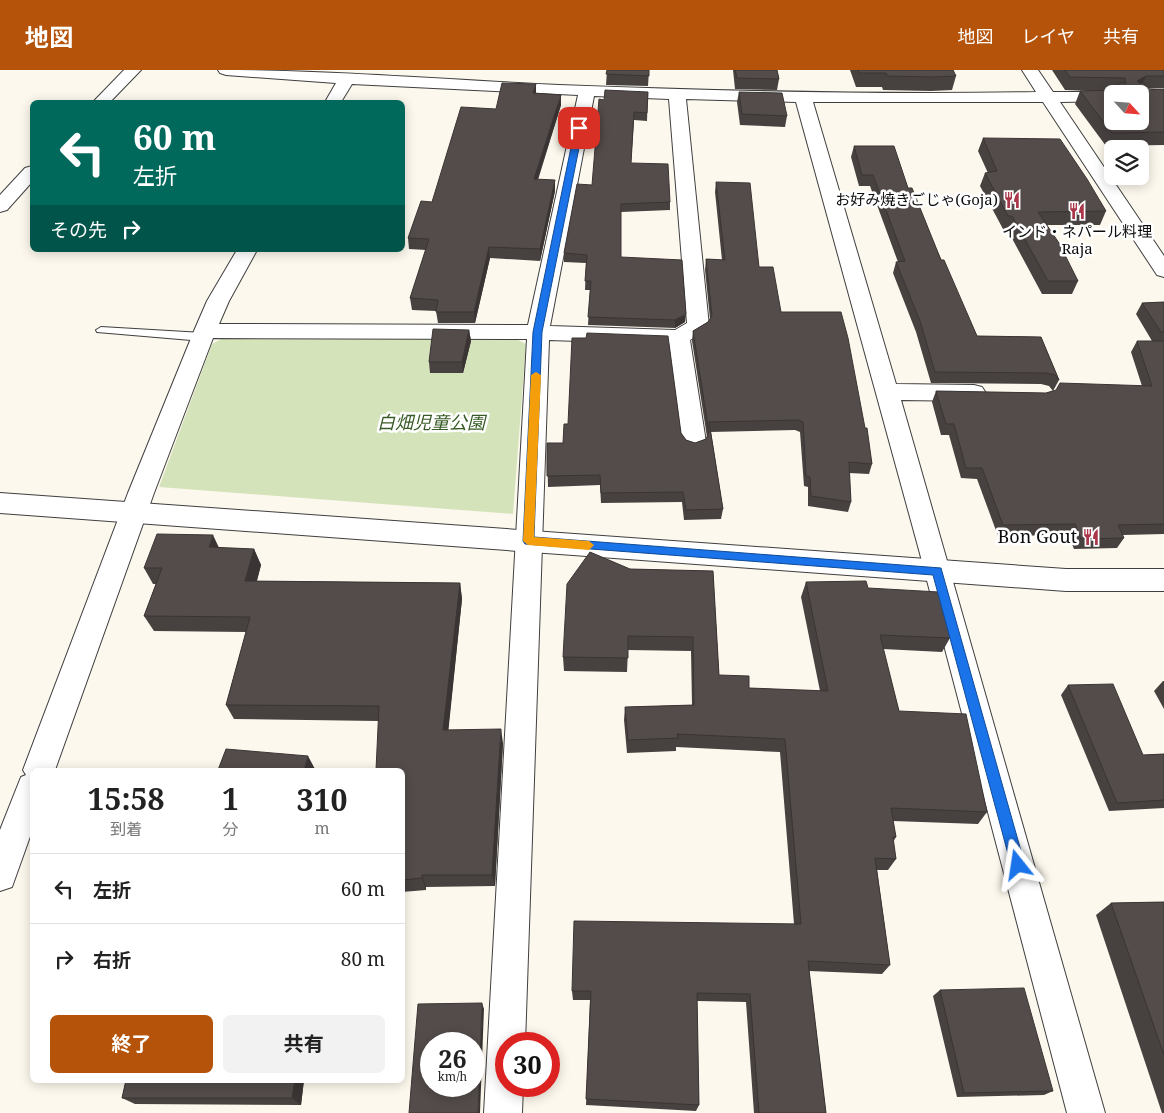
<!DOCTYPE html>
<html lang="ja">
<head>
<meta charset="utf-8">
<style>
  :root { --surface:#fff; --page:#f2f2f2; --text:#222; --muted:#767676; --line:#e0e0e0; --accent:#b45309 }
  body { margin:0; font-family:"Noto Serif","Noto Sans JP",serif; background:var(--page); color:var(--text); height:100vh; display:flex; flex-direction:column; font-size:19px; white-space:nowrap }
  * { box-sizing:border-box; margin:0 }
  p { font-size:16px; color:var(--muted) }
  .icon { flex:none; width:28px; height:28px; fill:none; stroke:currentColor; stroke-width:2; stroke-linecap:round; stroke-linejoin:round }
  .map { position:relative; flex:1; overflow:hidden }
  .details { position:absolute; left:30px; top:698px; width:375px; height:315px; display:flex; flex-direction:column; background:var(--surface); border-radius:8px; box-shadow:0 2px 12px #0003 }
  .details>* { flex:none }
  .banner { position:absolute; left:30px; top:30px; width:375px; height:152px; border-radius:8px; box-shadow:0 2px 12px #0003; background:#00695c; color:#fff; overflow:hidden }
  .needle { width:32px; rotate:116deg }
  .controls { position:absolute; left:1104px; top:15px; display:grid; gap:10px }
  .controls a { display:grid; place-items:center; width:45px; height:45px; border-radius:8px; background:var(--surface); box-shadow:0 2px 12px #0003; font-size:25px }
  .speed { position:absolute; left:420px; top:962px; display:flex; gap:10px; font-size:25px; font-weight:700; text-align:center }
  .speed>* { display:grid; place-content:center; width:65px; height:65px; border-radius:50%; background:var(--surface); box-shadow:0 2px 12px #0003; line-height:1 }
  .speed small { font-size:12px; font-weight:400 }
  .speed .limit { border:8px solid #d22; background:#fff; color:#111 }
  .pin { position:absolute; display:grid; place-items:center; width:42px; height:42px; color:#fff; margin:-21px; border-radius:10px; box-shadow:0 2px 8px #0006 }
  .me { position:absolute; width:55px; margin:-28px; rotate:345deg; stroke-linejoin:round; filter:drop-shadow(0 0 4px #0008) }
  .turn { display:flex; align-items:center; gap:18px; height:105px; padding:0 20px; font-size:22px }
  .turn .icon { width:65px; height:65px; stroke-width:2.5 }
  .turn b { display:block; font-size:35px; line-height:42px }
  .then { display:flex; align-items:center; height:48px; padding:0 20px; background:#0003; gap:10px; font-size:19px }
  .eta { display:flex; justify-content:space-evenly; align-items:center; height:85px; text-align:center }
  .eta b { font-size:30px; font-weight:700; line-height:35px }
  .button { display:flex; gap:10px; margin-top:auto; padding:10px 20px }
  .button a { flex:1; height:58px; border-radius:8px; background:var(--accent); color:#fff; font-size:20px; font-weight:700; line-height:58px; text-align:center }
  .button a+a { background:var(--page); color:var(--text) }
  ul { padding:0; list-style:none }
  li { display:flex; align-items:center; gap:15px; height:70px; padding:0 20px; border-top:1px solid var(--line) }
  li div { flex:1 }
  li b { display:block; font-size:19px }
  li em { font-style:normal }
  header { display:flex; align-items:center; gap:30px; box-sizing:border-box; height:70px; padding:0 25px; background:var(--accent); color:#fff }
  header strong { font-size:24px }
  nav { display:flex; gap:28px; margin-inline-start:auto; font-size:18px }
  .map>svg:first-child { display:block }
</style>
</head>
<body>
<header>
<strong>地図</strong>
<nav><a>地図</a><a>レイヤ</a><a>共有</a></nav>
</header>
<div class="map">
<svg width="1164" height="1043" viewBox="0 0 1164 1043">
  <rect width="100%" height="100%" fill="#fdf8ed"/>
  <path fill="#d5e3bb" d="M225 267H512L526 274 513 444 159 417 212 274Z"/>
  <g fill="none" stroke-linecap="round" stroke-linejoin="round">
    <g stroke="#3f3f3f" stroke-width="2">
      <path id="service" d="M101 257 203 263 209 267 203 271 97 262 96 260Z"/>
    </g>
    <g stroke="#3f3f3f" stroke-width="2">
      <path id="minor" d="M124 0H141L110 32H93Z
        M218 0C332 0 445 10 559 15 718 21 877 25 1036 22L1022 0H1038L1053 22H1118L1119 24H1112V31L1060 32 1164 186V207L1157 205 1043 32H813L896 314 974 315 982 317 986 323 982 329 974 331 901 330 1105 1043H1067L919 480 796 32 686 29 709 256 706 261 690 270 706 372 703 378 694 381 685 378 682 372 669 274 549 270 525 974H506V1016H523L522 1043H484L527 269 213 268 154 423 55 700H32V761L12 817 0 821V760L21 707 26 705 23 700 128 423 194 261 207 231 237 180H257L229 231 219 254 528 255 578 25 352 14 341 32H325L336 13 226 5 220 3ZM594 26 669 29 687 253 675 260 550 256Z
        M32 96V112L7 140 0 142V125L25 98Z"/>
    </g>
    <g stroke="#3f3f3f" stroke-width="2">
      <path id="tertiary" d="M0 423 1066 499H1164V521H1066L0 443Z"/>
    </g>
    <use href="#service" fill="#fff" fill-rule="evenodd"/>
    <use href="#minor" fill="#fff" fill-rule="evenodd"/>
    <use href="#tertiary" fill="#fff" fill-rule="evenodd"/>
  </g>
  <path fill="#474140" d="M607 0H649L648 16 606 15Z
    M733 0H777L779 9 777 20 735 19Z
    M850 0H953L956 6 952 20 931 21 883 20 882 17H856Z
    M1052 0H1164V18L1146 19V20L1164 19V75L1106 76 1075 34 1080 21H1089L1065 20Z
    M536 14V23L561 35 538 110H555V121L540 191 490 188 475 253H438L436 241 412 240 410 228 426 180 409 179 408 168 432 132 496 39Z
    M648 22 647 51 634 50 631 93 670 132V140L621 142V187L685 252 675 258 588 255 590 220H585L586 193 564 192V183L592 115 604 30Z
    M739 22 787 46 785 57 740 55 737 32Z
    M983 68 1106 141 1100 155H1047L1078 211 1072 224H1042L1007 159H1003L980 116 985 103H988L978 81Z
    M854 76 908 118 977 266 1041 267 1059 310 1053 321 1142 316 1131 282 1137 271H1152L1136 244 1142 233 1164 232V464L1123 465 1124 468 1117 478 1074 479 1068 465 998 466 977 409 961 408 949 365H941L932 332 936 321 1046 323 1053 321 1049 316 1041 314 931 313 916 262 893 203 896 192H898L870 116H859L851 87Z
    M716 112 759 197 781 242 865 358 872 394 869 404 849 403 851 432 848 442 808 436V417L804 416 800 362 795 360 711 362 723 439 721 449 684 450 682 432 601 433 600 415 548 417 547 373H563L681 363 686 370 695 373 706 369 707 367 692 271 693 261 708 252 710 249 705 200 706 189 722 190 715 122Z
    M469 260 471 271 463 303H430L429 292Z
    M219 478 254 479 261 495 257 511 460 513 462 529 448 660 503 673 495 816 426 817V820L402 822V700L378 651 234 649 226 635 246 562 154 561 144 546 156 514H153L144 498Z
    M630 499 713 501 719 605 749 618 820 621 801 527 806 512 868 518 950 568 942 582 883 579 899 641 987 742 978 754 893 751 896 767 893 772 896 789 888 800H877L890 895 882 904 809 901 826 1043H754L746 932 697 931 699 1035 696 1041 586 1035 590 930H573L572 921 794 854 780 682 676 677V681L627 683 624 650 625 637 692 635 691 581 628 580 627 602 564 601 563 587Z
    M1163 611H1164V639L1154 621Z
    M1068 615 1143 685 1164 684V738L1109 741 1061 625Z
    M1164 832V1043H1162L1096 845 1111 833Z
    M940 920 1053 1021 1044 1025 957 1027 933 926Z
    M126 1010H304L301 1035 135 1034 122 1028Z"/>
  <path fill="#3a3534" d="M1146 6 1140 19 1137 11Z
    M536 14V25L533 23Z
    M561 25V35L534 120V109Z
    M555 110V121L540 191V179Z
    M489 177 490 188 475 253 474 242Z
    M686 244 685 252 675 258V250Z
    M469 260 471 271 463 303 462 292Z
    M213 465 221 482 209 477Z
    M254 479 261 495 252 527 245 511Z
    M460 513 462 529 447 674 443 660Z
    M501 659 503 673 495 816 492 805Z
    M308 686 315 699 314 700H304Z
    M422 805 426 817V820L422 808Z
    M482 933 484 939 480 1043H478Z
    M295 1010H304L301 1035 292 1028Z"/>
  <path fill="#534c4a" stroke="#3a3534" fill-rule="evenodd" d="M607 0H649V6L606 4Z
    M735 0H777L779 9 737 8Z
    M858 0H953L956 6 935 7 887 6 886 3H859Z
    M1065 0H1164V6H1146L1137 11 1139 13H1144L1146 20 1164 19V62L1112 63 1080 21 1118 20 1119 13H1126L1125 8 1070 7ZM1112 24H1140V51H1112Z
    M502 13 536 14 533 23 561 25 534 109 555 110 540 179 489 177 474 242H436L438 230 410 228 429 169 408 168 421 131 432 132 461 37 496 39Z
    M605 20 648 22 647 43 634 42 631 93 668 94 670 132 621 134V187L682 190 686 244 675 250 588 247 591 211H585L587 185 564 183 577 114 592 115 599 29 604 30Z
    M739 22 782 23 787 46 742 44Z
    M983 68 1060 69 1087 109 1106 141 1038 142 1059 173 1078 211H1048L1012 146H1008L985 103 997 101Z
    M854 76H894L908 118H912L941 190H944L977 266 1041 267 1059 310 1055 305 1046 303 935 302 920 251 896 192 905 191 873 105H862Z
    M716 112 750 113 759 197H773L781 242H841L848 268 865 358H867L872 394 849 392 851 432 811 426 810 407 806 406 803 352 798 350 709 352 723 439 686 440 683 422 601 423 600 405 547 406V373H563L564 354H568L572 268H586L587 263 668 266 681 363 686 370 695 373 706 369 709 362 693 261 708 252 712 246 706 189 725 190Z
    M1164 232V262H1161L1142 233Z
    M433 259 469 260 462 292H429Z
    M1137 271H1164V454L1118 455 1124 468 1081 469 1075 454 1003 455 982 398H966L954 354H946L936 321 1046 323 1056 320 1060 313 1152 316Z
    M157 464 213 465 209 477 254 479 245 511 460 513 443 660 501 659 492 805H422V808L402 810V700H376L379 636 226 635 250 547 144 546 162 498H144Z
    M590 482 630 499 713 501 719 605 749 606V618L828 621 806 512 866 511 868 518 939 522 950 568 880 565 899 641 966 644 987 742 891 738 896 767H893L896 789 875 788 890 895 808 891 826 1043H759L750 924 697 923 699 1035 586 1029 591 921H572L574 851 801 854 785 669 677 664 678 668 628 670 625 637 694 635 693 567 628 566V588L563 587 567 514Z
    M1113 614 1143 685 1164 684V730L1117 733 1068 615Z
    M226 679 308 686 304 700H218Z
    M1164 832V985L1111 833Z
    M1024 918 1053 1021 964 1023 940 920Z
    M482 933 478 1043H409L418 934ZM431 974H474V1016H431Z
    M126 1010H295L292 1028H122Z"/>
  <path fill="#1a73e8" stroke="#114b97" d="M579 56 583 58 542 262 534 467 941 498 1025 795 1023 799 1018 801 1013 799 1011 795 933 505 525 474 523 471 533 262 575 58Z"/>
  <path fill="#f59e0b" d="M536 302 541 305 534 467 589 471 594 475 589 480 528 475 523 471 531 305Z"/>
  <defs>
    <g id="restaurant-bare" transform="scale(1.35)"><path d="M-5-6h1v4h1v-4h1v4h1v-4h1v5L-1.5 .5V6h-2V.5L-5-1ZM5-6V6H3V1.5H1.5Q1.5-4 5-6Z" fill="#aa364a" stroke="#fff" stroke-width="2.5" paint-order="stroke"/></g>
  </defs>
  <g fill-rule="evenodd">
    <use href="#restaurant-bare" x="1012" y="130"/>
    <use href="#restaurant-bare" x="1077" y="141"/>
    <use href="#restaurant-bare" x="1091" y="467"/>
  </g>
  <g text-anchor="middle" stroke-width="5" stroke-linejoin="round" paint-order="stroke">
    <g font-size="15" fill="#0c0c0c" stroke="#fff" text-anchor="end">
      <text x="998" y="135">お好み焼きごじゃ(Goja)</text>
      <text x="1077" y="167" text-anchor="middle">インド・ネパール料理<tspan x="1077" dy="17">Raja</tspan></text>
    </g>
    <g font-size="18" font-style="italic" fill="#375b25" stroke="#fff">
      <text x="431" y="359">白畑児童公園</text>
    </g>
    <g font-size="18" fill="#0c0c0c" stroke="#fff" text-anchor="end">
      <text x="1077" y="473">Bon Gout</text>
    </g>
  </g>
</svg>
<div class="controls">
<a><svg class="needle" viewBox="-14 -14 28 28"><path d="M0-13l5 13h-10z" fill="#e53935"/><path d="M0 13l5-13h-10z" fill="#767676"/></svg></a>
<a><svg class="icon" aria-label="layers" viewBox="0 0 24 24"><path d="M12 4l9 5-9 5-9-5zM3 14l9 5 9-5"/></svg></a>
</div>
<div class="speed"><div>26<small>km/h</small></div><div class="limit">30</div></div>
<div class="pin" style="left:579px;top:58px;background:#d93025"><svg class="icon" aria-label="arrive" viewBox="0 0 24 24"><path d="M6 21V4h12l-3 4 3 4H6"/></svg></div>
<svg class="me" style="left:1018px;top:795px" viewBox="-20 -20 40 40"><path d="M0-17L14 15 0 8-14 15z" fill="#1a73e8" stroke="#fff" stroke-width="4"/></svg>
<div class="banner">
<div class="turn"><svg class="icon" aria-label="left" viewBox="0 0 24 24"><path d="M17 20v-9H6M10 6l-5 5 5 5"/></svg><div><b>60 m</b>左折</div></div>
<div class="then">その先<svg class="icon" aria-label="right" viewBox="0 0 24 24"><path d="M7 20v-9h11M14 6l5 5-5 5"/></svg></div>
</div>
<section class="details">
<div class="eta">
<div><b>15:58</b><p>到着</p></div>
<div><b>1</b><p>分</p></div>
<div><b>310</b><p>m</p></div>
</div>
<ul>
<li><svg class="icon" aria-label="left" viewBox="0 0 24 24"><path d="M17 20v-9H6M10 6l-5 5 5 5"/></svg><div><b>左折</b></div><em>60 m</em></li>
<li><svg class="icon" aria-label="right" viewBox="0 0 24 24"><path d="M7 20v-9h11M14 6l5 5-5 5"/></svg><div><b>右折</b></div><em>80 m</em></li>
</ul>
<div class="button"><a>終了</a><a>共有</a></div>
</section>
</div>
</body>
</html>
